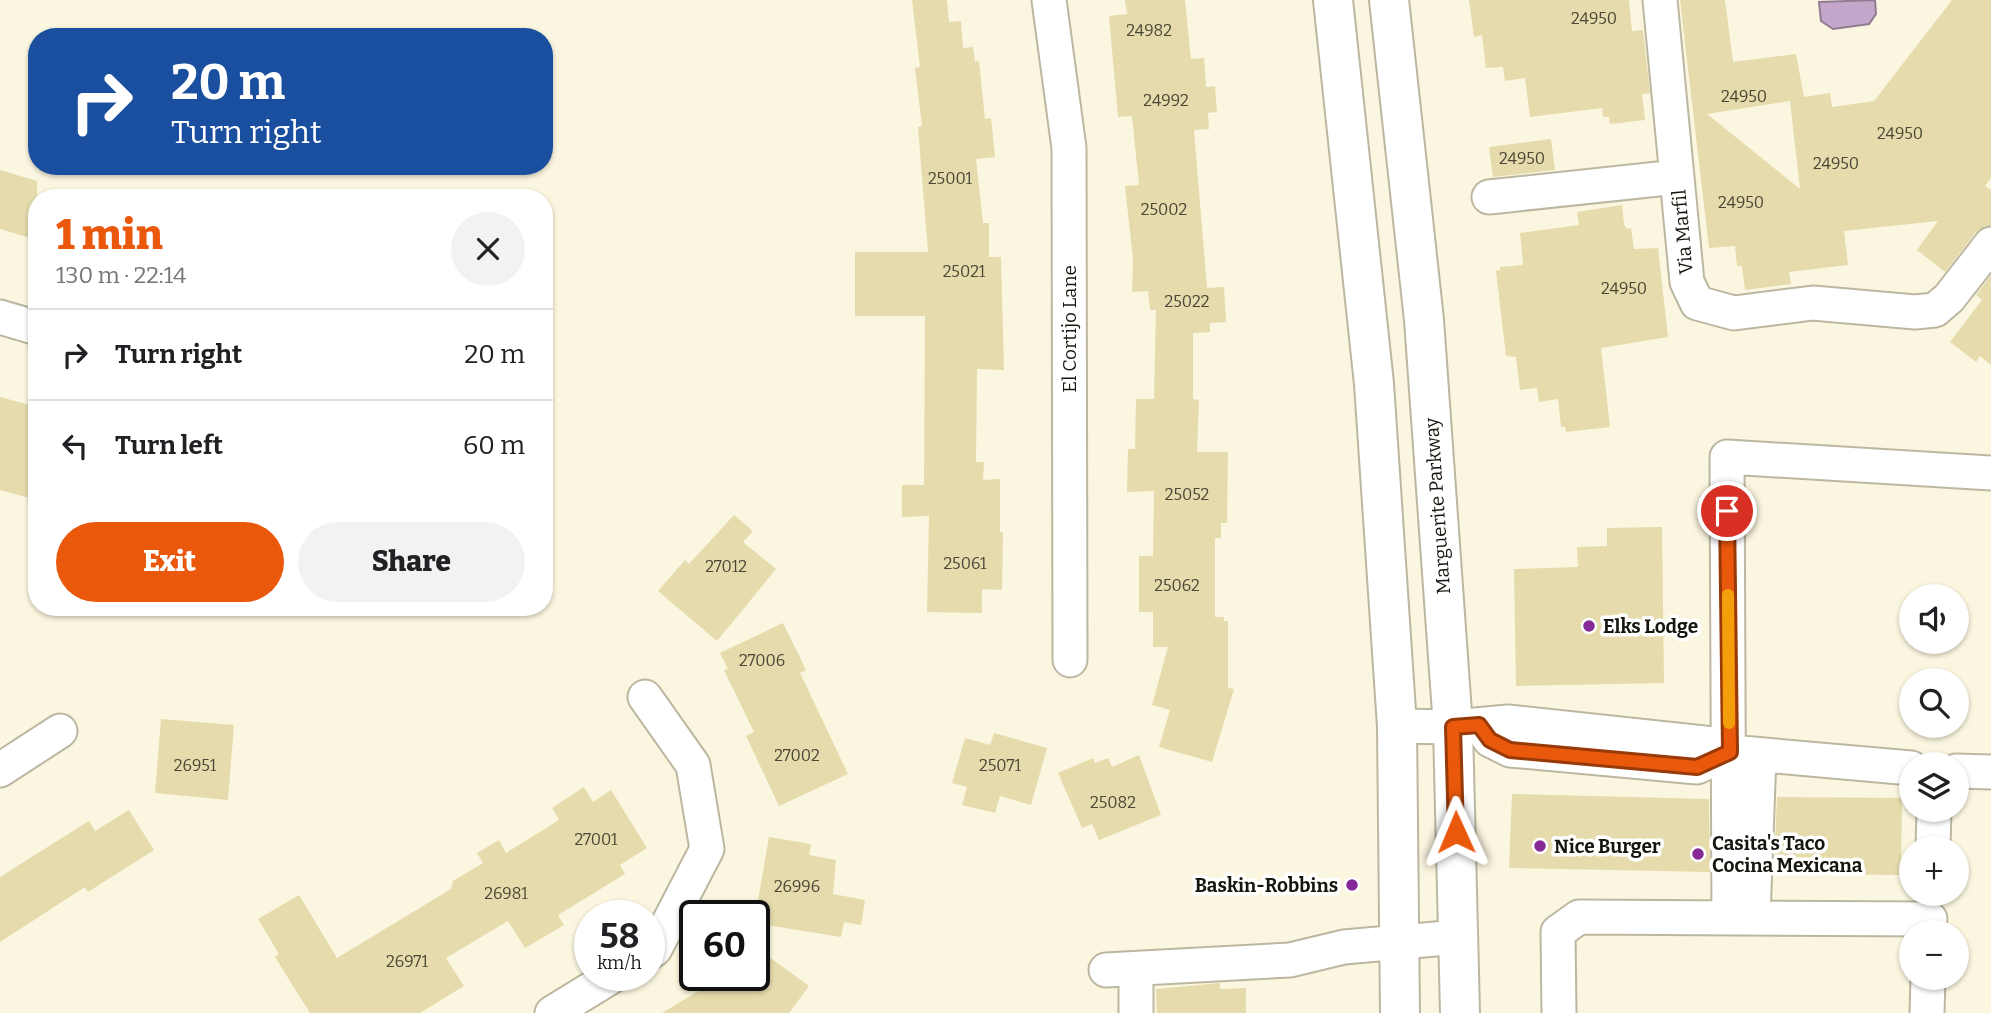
<!DOCTYPE html>
<html lang="en">
<head>
<meta charset="utf-8">
<style>
  :root { --surface:#fff; --page:#f2f2f2; --text:#202124; --muted:#757577; --line:#e0e0e0; --accent:#ea580c }
  body { margin:0; font-family:Bitter,serif; background:var(--page); color:var(--text); height:100vh; display:flex; flex-direction:column; font-size:26px; white-space:nowrap }
  * { box-sizing:border-box; margin:0 }
  p { font-size:23px; color:var(--muted) }
  .icon { flex:none; width:38px; height:38px; fill:none; stroke:currentColor; stroke-width:2; stroke-linecap:round; stroke-linejoin:round }
  .map { position:relative; flex:1; overflow:hidden }
  .side { position:absolute; left:28px; top:189px; width:525px; height:427px; display:flex; flex-direction:column; background:var(--surface); border-radius:28px; box-shadow:0 2px 5px #0004 }
  .side>* { flex:none }
  .hud { position:absolute; left:28px; top:28px; width:525px; height:147px; border-radius:28px; box-shadow:0 2px 5px #0004; background:#1a4fa0; color:#fff; overflow:hidden }
  .controls { position:absolute; left:1899px; top:584px; display:grid; gap:14px }
  .controls a { display:grid; place-items:center; width:70px; height:70px; border-radius:50%; background:var(--surface); box-shadow:0 2px 5px #0004; font-size:35px }
  .speed { position:absolute; left:574px; top:900px; display:flex; gap:14px; font-size:35px; font-weight:700; text-align:center }
  .speed>* { display:grid; place-content:center; width:91px; height:91px; border-radius:50%; background:var(--surface); box-shadow:0 2px 5px #0004; line-height:1 }
  .speed small { font-size:18px; font-weight:400 }
  .speed .limit { border:4px solid #111; border-radius:10px; background:#fff; color:#111 }
  .pin { position:absolute; display:grid; place-items:center; width:60px; height:60px; color:#fff; margin:-30px; border:4px solid #fff; border-radius:50%; box-shadow:0 2px 7px #0007 }
  .me { position:absolute; width:77px; margin:-38px; rotate:359deg; stroke-linejoin:round; filter:drop-shadow(0 0 5px #0008) }
  .turn { display:flex; align-items:center; gap:24px; height:147px; padding:0 28px; font-size:32px }
  .turn .icon { width:91px; height:91px; stroke-width:2.5 }
  .turn b { display:block; font-size:49px; line-height:60px }
  .round { display:grid; place-items:center; flex:none; width:74px; height:74px; border-radius:37px; background:var(--page) }
  .overview { display:flex; align-items:center; justify-content:space-between; height:119px; padding:0 28px }
  h1 { font-size:42px; font-weight:800; line-height:52px; color:var(--accent) }
  .button { display:flex; gap:14px; margin-top:auto; padding:14px 28px }
  .button a { flex:1; height:80px; border-radius:42px; background:var(--accent); color:#fff; font-size:28px; font-weight:800; line-height:80px; text-align:center }
  .button a+a { background:var(--page); color:var(--text) }
  ul { padding:0; list-style:none }
  li { display:flex; align-items:center; gap:21px; height:91px; padding:0 28px; border-top:2px solid var(--line) }
  li div { flex:1 }
  li b { display:block; font-size:26px }
  li em { font-style:normal }
  .map>svg:first-child { display:block }
</style>
</head>
<body>
<div class="map">
<svg width="1991" height="1013" viewBox="0 0 1991 1013">
  <rect width="100%" height="100%" fill="#fbf6df"/>
  <path fill="#c5a6cb" stroke="#917b92" stroke-width="2" d="M1875 0 1876 14 1869 24 1833 29 1821 21 1819 2Z"/>
  <path fill="#e5dbac" fill-rule="evenodd" d="M912 0H947L949 22 961 21 963 48 973 47 975 62 979 61 985 119 991 118 995 157 976 159 983 223H989V257H1001L1004 370 977 369 976 462H984L983 480 1000 479V532H1003L1002 590 982 589V613L927 612 929 516 902 517V485H924L925 316H855V252H928L918 127 922 126 915 68 920 67Z
    M1125 0H1185L1191 59 1204 58 1206 87 1215 86 1217 112 1208 113 1209 129 1194 130 1207 288 1224 287 1226 322 1210 323V332L1193 333V399L1199 400 1197 452H1228L1227 523H1221V538H1215V617H1224V621H1228V688L1234 689 1212 762 1159 747 1170 710 1152 705 1168 647H1153V612H1139V556H1153L1154 491 1127 492 1128 449H1135L1136 399H1154L1156 310H1150L1148 291 1132 292 1133 259 1125 186 1139 185 1132 116 1118 117 1109 16 1127 14Z
    M1469 0H1629L1632 31 1643 30 1650 93 1642 94 1645 120 1610 124 1609 117H1603L1602 108 1530 117 1525 78 1505 81 1503 67 1486 68 1482 35 1474 37Z
    M1680 0H1725L1733 62 1796 54 1804 97 1830 93 1832 107 1874 101 1952 0H1991V178L1985 186 1991 190V225L1976 232 1945 272 1917 250 1938 221 1844 231 1848 265 1789 272 1791 284 1745 290 1742 266H1737L1735 246 1709 248ZM1790 101 1800 189 1707 114Z
    M1551 139 1555 170 1493 177 1489 147Z
    M0 170 37 181V240L0 229Z
    M1622 205 1624 224 1627 229 1631 228 1634 249 1658 248 1668 337 1601 348 1610 427 1566 432 1565 427H1561L1558 399 1539 402 1537 388 1520 390 1516 357 1506 356 1496 271 1500 270V267L1523 265 1520 233 1579 225 1577 212Z
    M1991 275V365L1980 356 1976 362 1950 342 1982 300 1976 295Z
    M0 397 37 407V500L0 490Z
    M734 515 753 531 743 542 776 569 717 641 658 591 685 560 689 564Z
    M1662 527 1664 683 1516 686 1514 569 1578 567 1577 547 1607 546V528Z
    M783 623 806 670 800 673 848 774 779 806 746 736 754 732 724 670 728 669 720 653Z
    M161 719 234 725 228 800 155 793Z
    M994 733 1047 748 1031 805 1000 796 995 813 962 805 967 787 952 783 965 738 990 745Z
    M1139 755 1161 815 1099 840 1092 824 1082 828 1058 773 1093 758 1095 763 1108 758 1112 767Z
    M584 787 593 802 611 790 647 848 620 865 625 874 558 915 564 925 525 948 508 921 446 958 464 986 420 1013H310L275 957 279 954 258 919 299 895 337 958 451 889 453 881 483 863 477 853 499 840 506 853 559 820 552 808Z
    M1512 794 1709 799 1710 872 1509 868Z
    M1777 797 1902 798 1901 875 1774 874Z
    M129 810 154 850 88 892 85 887 0 942V877L89 821 95 831Z
    M769 837 811 844 809 855 836 860 833 894 865 900 861 925 844 922 841 937 754 923Z
    M754 946 809 986 789 1013H662L725 975H754Z
    M1220 983V989L1246 988V1013H1157L1156 989Z"/>
  <g fill="none" stroke-linecap="round" stroke-linejoin="round">
    <g stroke="#bcb7a1" stroke-width="37">
      <path id="minor" d="M1049 0 1069 148 1070 660
        M1660 0 1687 282 1697 303 1734 313 1813 303 1915 312 1935 310 1949 298 1991 244
        M1489 197 1677 177
        M0 317 37 328
        M645 697 693 765 707 849 655 949 649 953
        M1479 725 1490 740 1510 750 1697 767 1730 752
        M1397 726 1453 727 1508 722 1713 744 1730 752 1911 768
        M0 770 60 731
        M1956 771 1991 772
        M1933 849 1934 810
        M1729 918 1727 457 1991 473
        M1753 918 1759 755
        M1136 969V1013
        M1106 970 1290 960 1344 947 1458 937
        M552 1013 614 975
        M1559 1013 1558 932 1579 917 1930 919
        M1927 1013 1928 978"/>
    </g>
    <g stroke="#bcb7a1" stroke-width="42">
      <path id="major" d="M1333 0 1374 384 1397 726 1400 1013
        M1389 0 1424 320 1453 727 1460 1013"/>
    </g>
    <use href="#minor" stroke="#fff" stroke-width="33"/>
    <use href="#major" stroke="#fff" stroke-width="38"/>
  </g>
  <g fill="none" stroke-linecap="round" stroke-linejoin="round">
    <g stroke="#983908" stroke-width="18">
      <path id="route" d="M1456 832 1453 727 1479 725 1490 740 1510 750 1697 767 1730 752 1727 511"/>
    </g>
    <use href="#route" stroke="#ea580c" stroke-width="12"/>
    <path stroke="#f59e0b" stroke-width="12" d="M1728 595 1729 723"/>
  </g>
  <g fill="#852a96" stroke="#fff" stroke-width="2.5">
    <circle cx="1589" cy="626" r="7"/>
    <circle cx="1540" cy="846" r="7"/>
    <circle cx="1698" cy="854" r="7"/>
    <circle cx="1352" cy="885" r="7"/>
  </g>
  <g text-anchor="middle" stroke-width="7" stroke-linejoin="round" paint-order="stroke">
    <g font-size="16" fill="#4a4736">
      <text x="1594" y="24">24950</text>
      <text x="1149" y="36">24982</text>
      <text x="1744" y="102">24950</text>
      <text x="1166" y="106">24992</text>
      <text x="1900" y="139">24950</text>
      <text x="1522" y="164">24950</text>
      <text x="1836" y="169">24950</text>
      <text x="950" y="184">25001</text>
      <text x="1741" y="208">24950</text>
      <text x="1164" y="215">25002</text>
      <text x="964" y="277">25021</text>
      <text x="1624" y="294">24950</text>
      <text x="1187" y="307">25022</text>
      <text x="1187" y="500">25052</text>
      <text x="965" y="569">25061</text>
      <text x="726" y="572">27012</text>
      <text x="1177" y="591">25062</text>
      <text x="762" y="666">27006</text>
      <text x="797" y="761">27002</text>
      <text x="195" y="771">26951</text>
      <text x="1000" y="771">25071</text>
      <text x="1113" y="808">25082</text>
      <text x="596" y="845">27001</text>
      <text x="797" y="892">26996</text>
      <text x="506" y="899">26981</text>
      <text x="407" y="967">26971</text>
    </g>
    <g font-size="19" fill="#17160e" stroke="#fff">
      <text transform="translate(1682 232) rotate(-95)" y="7">Via Marfil</text>
      <text transform="translate(1069 329) rotate(-90)" y="7">El Cortijo Lane</text>
      <text transform="translate(1437 506) rotate(-94)" y="7">Marguerite Parkway</text>
    </g>
    <g font-size="19" font-weight="bold" fill="#17160e" stroke="#fff" text-anchor="start">
      <text x="1603" y="633">Elks Lodge</text>
      <text x="1712" y="850">Casita's Taco<tspan x="1712" dy="22">Cocina Mexicana</tspan></text>
      <text x="1554" y="853">Nice Burger</text>
      <text x="1338" y="892" text-anchor="end">Baskin-Robbins</text>
    </g>
  </g>
</svg>
<div class="controls">
<a><svg class="icon" aria-label="sound" viewBox="0 0 24 24"><path d="M4 9h4l5-4v14l-5-4H4zM17 9q2 3 0 6"/></svg></a>
<a><svg class="icon" aria-label="search" viewBox="0 0 24 24"><circle cx="10" cy="10" r="6"/><path d="M15 15l6 6"/></svg></a>
<a><svg class="icon" aria-label="layers" viewBox="0 0 24 24"><path d="M12 4l9 5-9 5-9-5zM3 14l9 5 9-5"/></svg></a>
<a>+</a>
<a>−</a>
</div>
<div class="speed"><div>58<small>km/h</small></div><div class="limit">60</div></div>
<div class="pin" style="left:1727px;top:511px;background:#d93025"><svg class="icon" aria-label="arrive" viewBox="0 0 24 24"><path d="M6 21V4h12l-3 4 3 4H6"/></svg></div>
<svg class="me" style="left:1456px;top:832px" viewBox="-20 -20 40 40"><path d="M0-17L14 15 0 8-14 15z" fill="#ea580c" stroke="#fff" stroke-width="4"/></svg>
<div class="hud">
<div class="turn"><svg class="icon" aria-label="right" viewBox="0 0 24 24"><path d="M7 20v-9h11M14 6l5 5-5 5"/></svg><div><b>20 m</b>Turn right</div></div>
</div>
<section class="side">
<div class="overview"><div><h1>1 min</h1><p>130 m · 22:14</p></div><a class="round"><svg class="icon" aria-label="close" viewBox="0 0 24 24"><path d="M6 6l12 12M18 6L6 18"/></svg></a></div>
<ul>
<li><svg class="icon" aria-label="right" viewBox="0 0 24 24"><path d="M7 20v-9h11M14 6l5 5-5 5"/></svg><div><b>Turn right</b></div><em>20 m</em></li>
<li><svg class="icon" aria-label="left" viewBox="0 0 24 24"><path d="M17 20v-9H6M10 6l-5 5 5 5"/></svg><div><b>Turn left</b></div><em>60 m</em></li>
</ul>
<div class="button"><a>Exit</a><a>Share</a></div>
</section>
</div>
</body>
</html>
